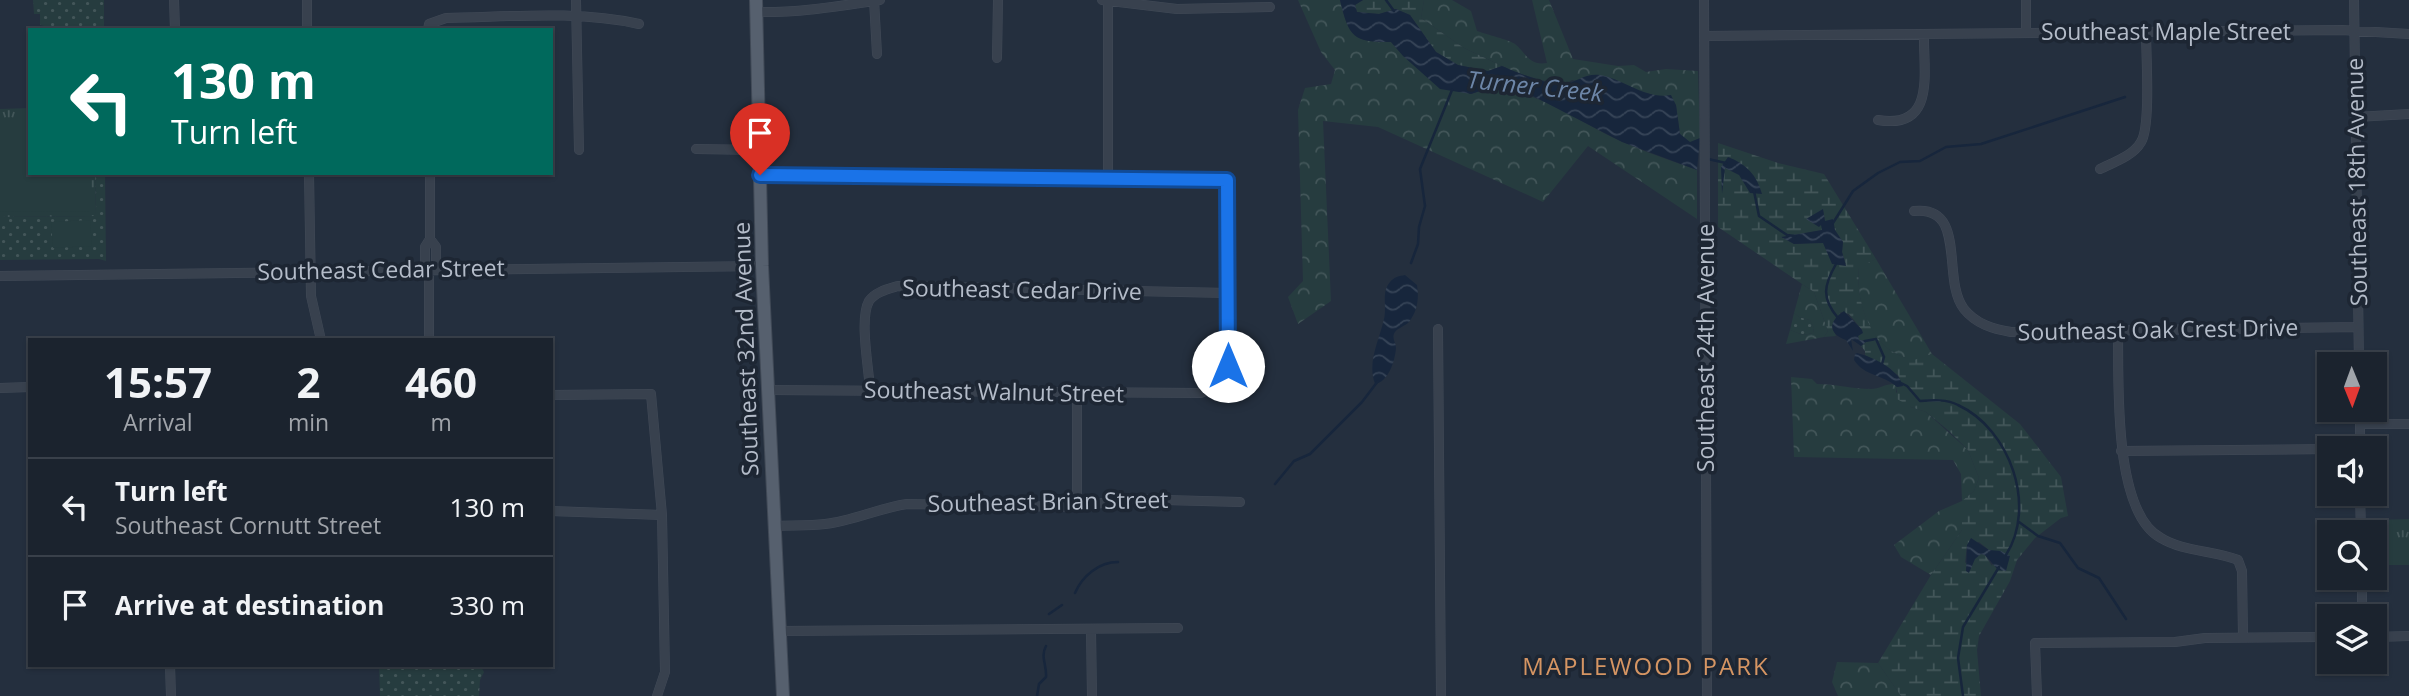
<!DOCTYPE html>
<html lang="en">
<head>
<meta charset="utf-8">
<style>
  :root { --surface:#1b232e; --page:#242b36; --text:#f1f3f6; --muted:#a0a4aa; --line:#39404a }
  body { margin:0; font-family:"Open Sans",sans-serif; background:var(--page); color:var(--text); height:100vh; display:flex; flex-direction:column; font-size:26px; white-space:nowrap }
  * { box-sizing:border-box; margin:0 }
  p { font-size:23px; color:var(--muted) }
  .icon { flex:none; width:38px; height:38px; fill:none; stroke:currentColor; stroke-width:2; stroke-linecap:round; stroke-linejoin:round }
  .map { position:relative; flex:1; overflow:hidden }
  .details { position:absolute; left:28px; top:338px; width:525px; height:329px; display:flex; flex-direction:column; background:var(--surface); border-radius:0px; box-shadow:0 2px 5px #0004,0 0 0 2px var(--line) }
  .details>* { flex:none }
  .banner { position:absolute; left:28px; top:28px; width:525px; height:147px; border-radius:0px; box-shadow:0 2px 5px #0004,0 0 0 2px var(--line); background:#00695c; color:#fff; overflow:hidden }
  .needle { width:46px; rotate:179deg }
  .controls { position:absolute; left:2317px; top:352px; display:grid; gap:14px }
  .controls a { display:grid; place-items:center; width:70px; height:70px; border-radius:0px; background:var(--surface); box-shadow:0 2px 5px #0004,0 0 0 2px var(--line); font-size:35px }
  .pin { position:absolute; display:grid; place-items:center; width:60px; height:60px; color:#fff; margin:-72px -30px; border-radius:50% 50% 50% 0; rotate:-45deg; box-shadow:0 0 7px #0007 }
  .pin .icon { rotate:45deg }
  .me { position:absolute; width:77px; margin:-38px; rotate:0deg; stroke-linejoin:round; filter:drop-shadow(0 0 5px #0008) }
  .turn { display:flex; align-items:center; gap:24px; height:147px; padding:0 28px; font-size:32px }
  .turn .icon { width:91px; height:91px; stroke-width:2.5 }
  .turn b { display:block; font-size:49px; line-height:60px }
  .eta { display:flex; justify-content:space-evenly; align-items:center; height:119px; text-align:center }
  .eta b { font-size:42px; font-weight:700; line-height:49px }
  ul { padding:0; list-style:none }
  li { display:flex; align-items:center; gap:21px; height:98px; padding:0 28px; border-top:2px solid var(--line) }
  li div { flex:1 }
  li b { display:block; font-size:26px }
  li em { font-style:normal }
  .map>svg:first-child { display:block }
</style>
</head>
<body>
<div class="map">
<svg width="2409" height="696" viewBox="0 0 2409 696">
  <defs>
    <pattern id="grass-dots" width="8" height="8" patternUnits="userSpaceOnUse" patternTransform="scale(1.75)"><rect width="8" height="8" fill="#263c3f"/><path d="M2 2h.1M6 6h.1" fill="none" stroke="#435659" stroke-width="1.8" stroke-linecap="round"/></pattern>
    <pattern id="forest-crowns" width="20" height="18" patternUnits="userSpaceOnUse" patternTransform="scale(1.75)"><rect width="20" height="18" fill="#263c3f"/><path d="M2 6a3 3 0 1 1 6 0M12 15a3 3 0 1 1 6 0" fill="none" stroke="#435659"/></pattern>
    <pattern id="wetland-marsh" width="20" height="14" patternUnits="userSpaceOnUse" patternTransform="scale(1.75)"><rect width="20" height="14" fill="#263c3f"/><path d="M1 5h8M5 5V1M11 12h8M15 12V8" fill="none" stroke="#435659"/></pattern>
    <pattern id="park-tufts" width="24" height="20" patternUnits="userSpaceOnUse" patternTransform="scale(1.75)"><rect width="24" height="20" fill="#263c3f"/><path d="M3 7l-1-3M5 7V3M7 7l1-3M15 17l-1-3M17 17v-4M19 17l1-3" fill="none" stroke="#435659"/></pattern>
    <pattern id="water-waves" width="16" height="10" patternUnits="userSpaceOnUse" patternTransform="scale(1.75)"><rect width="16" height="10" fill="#17263c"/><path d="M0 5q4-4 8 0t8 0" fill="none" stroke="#364457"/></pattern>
  </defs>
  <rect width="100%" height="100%" fill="#242f3e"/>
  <path fill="url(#grass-dots)" d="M33 0H104V30H60L40 25V14H34Z
    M95 173H105L106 261 99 259 0 260V217L96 216Z
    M1794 313 1799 317 1810 320 1814 328 1813 333 1803 335 1790 330Z
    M379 665H399L410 669 421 665 444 668 455 665H480L484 672 480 680 479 696H380Z"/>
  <path fill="url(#forest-crowns)" d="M1298 0H1340C1349 37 1353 42 1391 42 1412 69 1441 79 1471 94 1523 76 1574 121 1621 141 1645 152 1672 161 1697 170V219L1588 146 1543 202 1378 127 1323 121 1331 301 1298 324 1288 297 1303 281 1298 110 1305 88 1331 84 1335 70 1321 52Z
    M1424 0H1452L1471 11 1477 31C1485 34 1510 40 1515 44 1526 53 1529 66 1547 63L1532 0H1549L1573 59 1618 66 1634 65 1646 72 1666 69 1698 71 1700 138 1690 143 1680 134 1676 105 1651 94 1572 80 1562 86 1517 73 1464 48 1421 18Z
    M1876 259 1932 354 1914 361C1907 358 1899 356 1893 352 1865 334 1856 296 1859 266Z
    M1802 284 1814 292 1828 331 1824 337 1786 344 1790 330 1803 335 1813 333 1814 328 1810 320 1799 317 1794 313Z
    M1791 377 1812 379 1817 384C1835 384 1853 389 1871 389 1879 389 1885 384 1894 384L1897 387 1896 392 1911 407 1926 412 1968 450 1979 478 1974 491 1962 501V530L1931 575 1901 557 1894 545 1939 511 1962 501 1961 474 1953 460 1794 457Z
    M1837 662 1878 663 1901 696H1838L1832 682Z"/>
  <path fill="url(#wetland-marsh)" fill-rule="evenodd" d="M1363 0H1424L1421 18 1464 48 1502 66 1488 71 1458 65 1436 52 1410 15 1396 9 1379 14 1357 12 1355 5Z
    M1718 143 1778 163 1824 174 1876 259 1859 267C1856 297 1866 334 1893 352 1899 356 1907 358 1914 360L1932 354 2020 424 2061 477 2068 516 2061 518 2035 538 2017 560 2010 581 1979 636 1977 650 1981 696H1901L1878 663 1931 575 1962 530V501L1974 491 1979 478 1968 450 1949 431 1926 412 1911 407 1897 399V387L1903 386 1898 375 1865 355V351L1861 346 1867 341 1859 340 1858 336 1862 330 1849 314 1841 312 1832 326 1836 336 1824 337 1828 331 1814 292 1718 227ZM1823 210 1825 222 1843 242 1842 252 1846 265 1823 242 1794 244 1783 237 1823 230ZM1979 542 1989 550 1997 552 1992 566 1985 555 1981 554 1965 563 1967 545Z"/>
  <path fill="url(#park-tufts)" d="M30 108V173H95L96 216 0 217V109Z
    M2409 519V565H2376V520Z"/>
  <path fill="#263c3f" d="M0 119H30V173H91V211L0 212Z
    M90 220 92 246 53 248 51 222Z"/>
  <path fill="url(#water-waves)" d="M1340 0H1363L1355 5 1357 12 1379 14 1396 9 1410 15 1436 52 1458 65 1488 71 1502 66C1513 71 1554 87 1564 85 1576 82 1585 73 1600 75 1624 79 1646 100 1671 95L1676 105 1680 134 1690 142 1700 138 1697 170 1622 142 1531 95 1489 88 1471 94 1440 89 1403 56 1391 42C1353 42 1349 38 1340 0Z
    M1728 157C1746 164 1757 175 1762 194L1750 193 1739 175 1725 168 1722 194 1721 167Z
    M1823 209 1825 221 1833 219 1835 230 1843 242 1842 252 1846 266 1832 264 1823 243 1794 244 1781 237 1822 230 1821 225 1819 227 1806 219Z
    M1405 275 1417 285C1419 298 1418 310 1409 322 1405 326 1398 328 1395 332 1391 338 1396 342 1396 348 1395 362 1388 382 1375 384 1367 362 1379 341 1384 319 1387 307 1381 292 1390 282 1394 277 1399 276 1405 275Z
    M1844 311 1862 330 1863 333 1858 336 1859 340 1867 341 1861 346 1851 339 1853 351 1846 340C1827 333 1829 321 1844 311Z
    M1857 353C1875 358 1897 368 1903 386L1897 387C1883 374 1865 377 1854 360L1855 354Z
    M1971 538 1989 550 2001 551 2010 556 2006 571 1998 570 1985 555 1981 554 1975 559 1969 573 1966 571 1967 545Z"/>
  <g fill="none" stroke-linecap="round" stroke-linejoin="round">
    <path stroke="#17263c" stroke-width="2.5" d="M1386 0 1394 11
      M1708 159 1726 163
      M1754 191 1759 216 1787 235 1795 236
      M1833 223 1853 191 1878 173 1900 162 1920 161 1946 147 1981 144 2125 97
      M1411 263 1418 244 1419 227 1425 206 1420 169 1452 90
      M1836 264C1824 285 1821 298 1838 318
      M1865 341 1876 339 1884 357 1882 364
      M1901 383 1907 386 1920 401C1933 400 1947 399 1958 405 2010 429 2037 506 2006 555
      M1275 484 1294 461 1310 454 1362 402 1378 381
      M2019 522 2038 536 2060 543 2078 568 2099 578 2126 619
      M1075 593C1082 576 1099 562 1118 562
      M1049 614 1062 605
      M1037 696 1039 684 1046 677C1047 665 1040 657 1046 646
      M1963 696 1958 658 1963 627 1999 567"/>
    <g stroke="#414a57" stroke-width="10">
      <path id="minor" d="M174 0 175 30
        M307 0V30
        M576 0 579 150
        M874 0 877 54
        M1102 0 1177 9 1270 7
        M1704 0 1707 696
        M2026 0V33
        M2354 0 2359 364
        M1108 1V178
        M756 12C799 13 839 6 880 0
        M428 30 429 24 446 18C510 17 575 10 639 24
        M1704 36 2342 30 2409 34
        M997 58 998 0
        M2356 117 2409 114
        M1878 120C1937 130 1923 71 1924 34
        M696 149 759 150
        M2100 169C2114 162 2133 156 2141 142 2151 126 2146 54 2146 32
        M309 173 311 296 321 340
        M760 175 1227 180 1228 366 1219 385 1201 393 768 390
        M1914 211C1968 205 1941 280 1964 309 1976 324 1993 329 2011 332L2358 327
        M430 239 436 247V269
        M425 269V247L430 239V173
        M0 276 762 266
        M1438 329 1441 696
        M2118 329C2119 378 2112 512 2161 538 2184 552 2213 550 2238 560L2242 571 2243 637
        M429 340V269
        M0 388 30 387
        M870 390C869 369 859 319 869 301 875 292 888 289 898 286L1228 293
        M551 395 651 394 662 515 665 672 657 696
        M2360 410V448
        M2360 424H2409
        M2121 451 2329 449
        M2360 494 2361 532
        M1077 507V393
        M551 511 662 515
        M774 526C791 525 809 526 825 524 853 521 879 508 907 504L1077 507 1128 499 1240 502
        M2362 578V616
        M1091 630 1092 696
        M780 631 1178 628
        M2375 637 2409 636
        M170 665 171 696
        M2037 696 2035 643 2175 642 2205 638 2329 637"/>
    </g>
    <g stroke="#414a57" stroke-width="14">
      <path id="major" d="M756 0 762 266 783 696"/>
    </g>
    <use href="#minor" stroke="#38414e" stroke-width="9"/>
    <use href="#major" stroke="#56606e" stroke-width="12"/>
  </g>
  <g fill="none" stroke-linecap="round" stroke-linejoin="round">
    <g stroke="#114b97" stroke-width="18">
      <path id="route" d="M760 175 1227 180 1228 366"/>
    </g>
    <use href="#route" stroke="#1a73e8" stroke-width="12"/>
  </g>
  <g text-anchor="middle" stroke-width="7" stroke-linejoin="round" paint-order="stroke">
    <g font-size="23" fill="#b4bcc9" stroke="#1d2633">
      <text x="2166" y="40">Southeast Maple Street</text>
      <text transform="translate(2357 182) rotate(-91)" y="8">Southeast 18th Avenue</text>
      <text transform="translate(381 270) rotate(-1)" y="8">Southeast Cedar Street</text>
      <text transform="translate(1022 290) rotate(1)" y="8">Southeast Cedar Drive</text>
      <text transform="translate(2158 330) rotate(-1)" y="8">Southeast Oak Crest Drive</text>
      <text transform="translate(1706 348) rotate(-90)" y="8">Southeast 24th Avenue</text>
      <text transform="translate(746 349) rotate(-92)" y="8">Southeast 32nd Avenue</text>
      <text transform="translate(994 392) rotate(1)" y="8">Southeast Walnut Street</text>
      <text transform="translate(1048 502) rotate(-1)" y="8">Southeast Brian Street</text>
    </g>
    <g font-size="24" font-style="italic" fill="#6d86a8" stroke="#1d2633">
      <text transform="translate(1535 87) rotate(6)" y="8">Turner Creek</text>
    </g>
    <g font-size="24" letter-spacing="2" fill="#d59563" stroke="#1d2633">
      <text x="1646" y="675">MAPLEWOOD PARK</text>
    </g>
  </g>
</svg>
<div class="controls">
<a><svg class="needle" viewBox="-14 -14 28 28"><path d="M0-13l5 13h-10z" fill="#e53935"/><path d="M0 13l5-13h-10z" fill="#a0a4aa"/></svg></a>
<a><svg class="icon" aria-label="sound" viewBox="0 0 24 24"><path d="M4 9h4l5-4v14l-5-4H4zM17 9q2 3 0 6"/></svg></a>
<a><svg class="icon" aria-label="search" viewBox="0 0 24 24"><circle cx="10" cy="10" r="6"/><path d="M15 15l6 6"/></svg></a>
<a><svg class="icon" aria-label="layers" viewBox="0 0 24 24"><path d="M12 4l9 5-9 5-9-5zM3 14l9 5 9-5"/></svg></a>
</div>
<div class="pin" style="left:760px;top:175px;background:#d93025"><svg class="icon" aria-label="arrive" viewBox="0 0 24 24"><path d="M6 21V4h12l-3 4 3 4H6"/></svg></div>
<svg class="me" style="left:1228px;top:366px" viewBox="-20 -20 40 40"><circle r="19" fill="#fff"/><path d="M0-13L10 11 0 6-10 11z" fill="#1a73e8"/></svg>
<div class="banner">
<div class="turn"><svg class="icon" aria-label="left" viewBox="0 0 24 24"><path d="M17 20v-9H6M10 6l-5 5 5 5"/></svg><div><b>130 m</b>Turn left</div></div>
</div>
<section class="details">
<div class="eta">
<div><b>15:57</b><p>Arrival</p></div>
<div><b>2</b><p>min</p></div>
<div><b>460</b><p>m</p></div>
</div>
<ul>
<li><svg class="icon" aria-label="left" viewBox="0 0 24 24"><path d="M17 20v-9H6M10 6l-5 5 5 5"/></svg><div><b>Turn left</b><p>Southeast Cornutt Street</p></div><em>130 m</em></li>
<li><svg class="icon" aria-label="arrive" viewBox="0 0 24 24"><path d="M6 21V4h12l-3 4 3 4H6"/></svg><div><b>Arrive at destination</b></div><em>330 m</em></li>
</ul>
</section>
</div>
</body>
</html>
